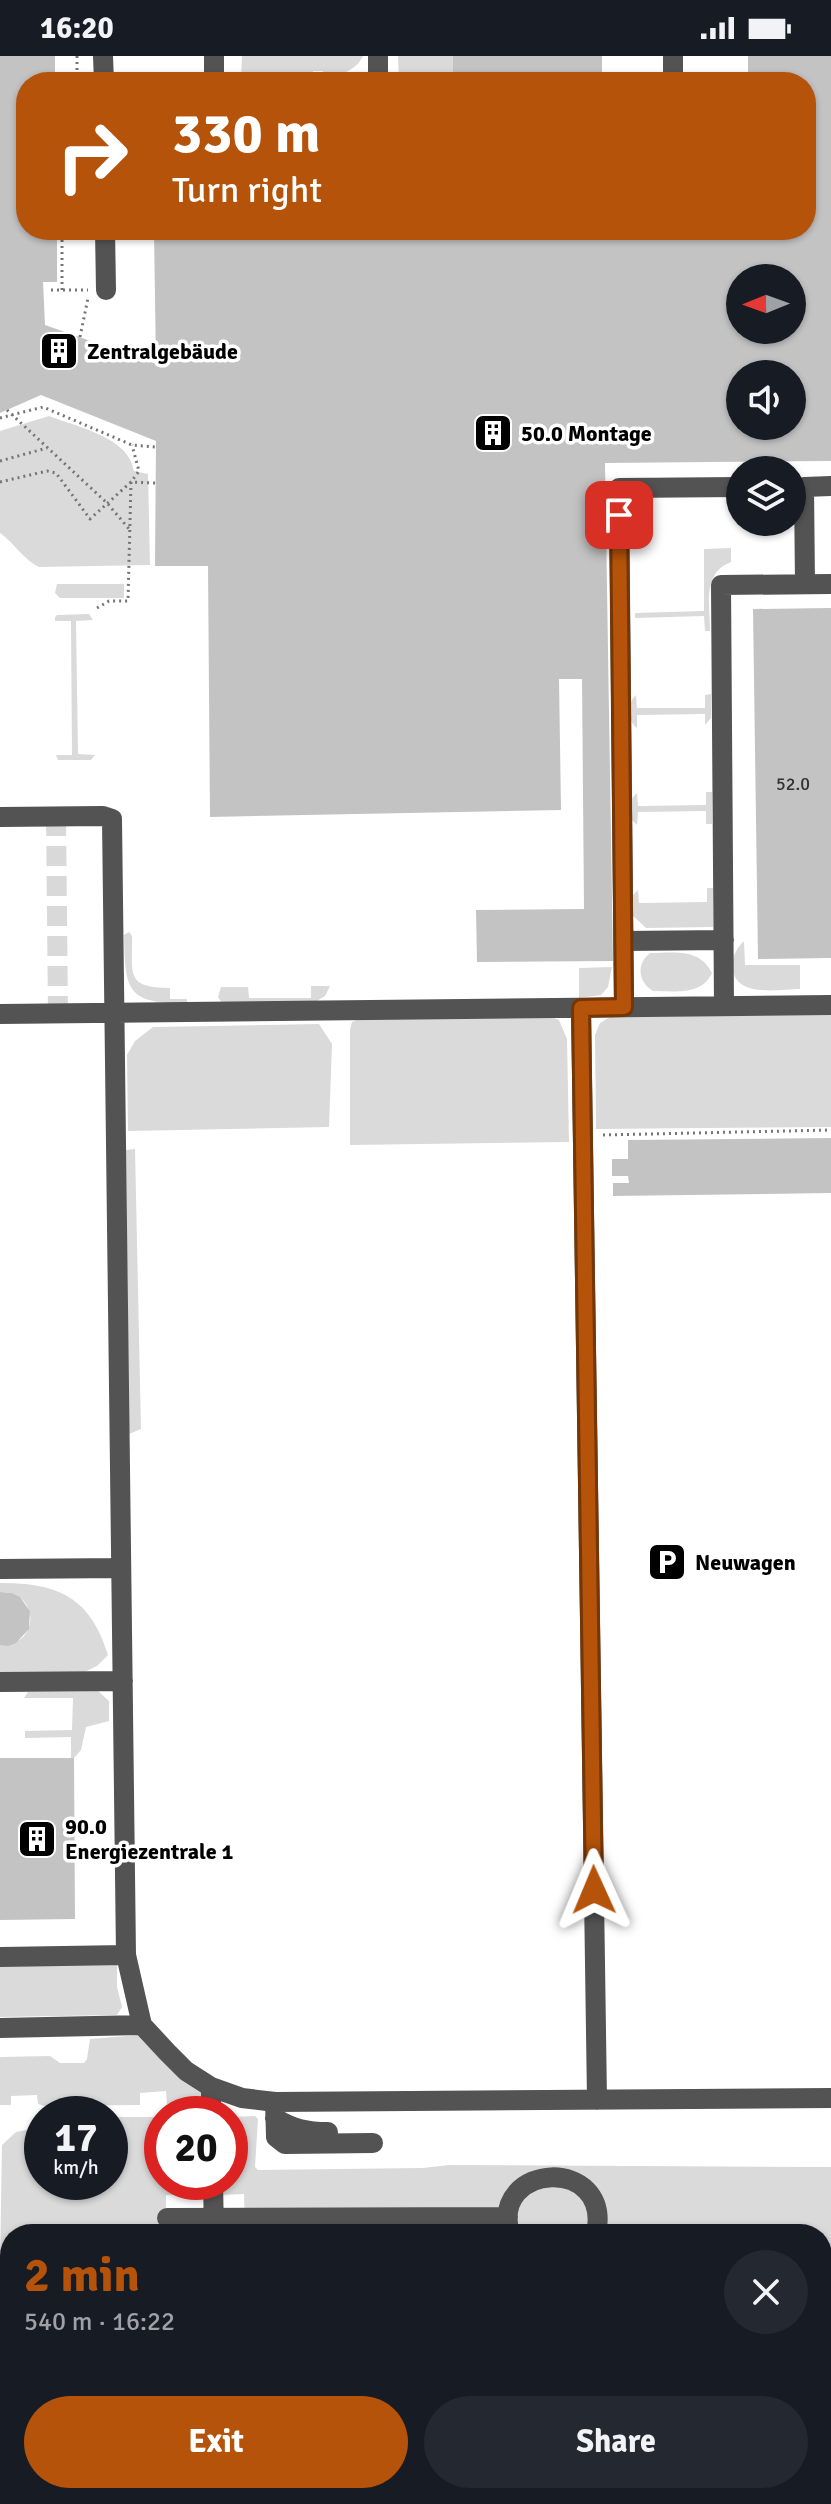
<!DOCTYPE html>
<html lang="en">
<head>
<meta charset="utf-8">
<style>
  :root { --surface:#171b24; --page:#242831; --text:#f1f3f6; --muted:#9ea1a6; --accent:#b45309 }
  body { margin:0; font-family:Signika,sans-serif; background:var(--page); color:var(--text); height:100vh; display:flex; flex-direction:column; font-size:30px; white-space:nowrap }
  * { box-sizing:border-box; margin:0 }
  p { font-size:26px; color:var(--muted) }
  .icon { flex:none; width:44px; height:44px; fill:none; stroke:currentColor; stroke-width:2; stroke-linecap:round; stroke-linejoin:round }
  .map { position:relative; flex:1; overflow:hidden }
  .side { position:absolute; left:0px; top:2168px; width:832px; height:280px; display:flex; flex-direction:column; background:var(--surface); border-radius:32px 32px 0 0; box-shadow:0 2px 6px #0004 }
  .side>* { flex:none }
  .hud { position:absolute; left:16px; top:16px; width:800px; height:168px; border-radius:32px; box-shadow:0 2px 6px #0004; background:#b45309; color:#fff; overflow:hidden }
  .needle { width:52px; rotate:269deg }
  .buttons { position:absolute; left:726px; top:208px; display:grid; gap:16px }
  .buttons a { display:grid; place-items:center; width:80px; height:80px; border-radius:50%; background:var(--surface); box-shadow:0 2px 6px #0004; font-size:40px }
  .speed { position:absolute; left:24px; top:2040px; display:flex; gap:16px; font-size:40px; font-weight:700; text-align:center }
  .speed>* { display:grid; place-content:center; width:104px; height:104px; border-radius:50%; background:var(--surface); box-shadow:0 2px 6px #0004; line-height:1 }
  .speed small { font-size:20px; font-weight:400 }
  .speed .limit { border:12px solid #d22; background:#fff; color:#111 }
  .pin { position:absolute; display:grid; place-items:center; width:68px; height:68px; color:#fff; margin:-34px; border-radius:16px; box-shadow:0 4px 12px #0006 }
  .me { position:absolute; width:88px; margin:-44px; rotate:359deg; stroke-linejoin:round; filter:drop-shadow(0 0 6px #0008) }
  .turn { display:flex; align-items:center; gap:28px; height:168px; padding:0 24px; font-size:36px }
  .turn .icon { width:104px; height:104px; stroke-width:2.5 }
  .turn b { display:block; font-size:56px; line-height:68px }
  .round { display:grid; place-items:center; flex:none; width:84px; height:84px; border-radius:42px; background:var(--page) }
  .headline { display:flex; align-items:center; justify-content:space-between; height:136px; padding:0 24px }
  h1 { font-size:48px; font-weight:700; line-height:60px; color:var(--accent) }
  .cta { display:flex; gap:16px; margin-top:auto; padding:16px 24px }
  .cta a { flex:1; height:92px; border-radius:48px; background:var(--accent); color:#fff; font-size:32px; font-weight:700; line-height:92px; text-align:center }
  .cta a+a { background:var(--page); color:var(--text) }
  .status { display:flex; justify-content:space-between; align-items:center; height:56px; padding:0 40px; background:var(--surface); direction:ltr }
  .status svg { height:22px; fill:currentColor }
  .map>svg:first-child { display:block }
</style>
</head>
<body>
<div class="status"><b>16:20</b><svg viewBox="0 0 49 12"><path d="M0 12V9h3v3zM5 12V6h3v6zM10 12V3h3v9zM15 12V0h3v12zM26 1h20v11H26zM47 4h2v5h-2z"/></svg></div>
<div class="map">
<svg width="831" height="2448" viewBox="0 0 831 2448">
  <rect width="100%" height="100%" fill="#fff"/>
  <path fill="#dadada" d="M242 0H363C355 16 340 19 323 20V15H313L312 20 241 21Z
    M398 0H453V26H399Z
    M49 360C77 371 129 381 134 415L148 418 150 509 39 511C24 504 14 487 0 477V375Z
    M731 492V506C702 517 710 549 710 575H705L704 560 635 562V557L704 555V493Z
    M57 528H124V542H60L55 537Z
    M89 558 93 564 76 565 78 698 95 699 91 704H58L56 699H72L71 565H55V561L57 559Z
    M711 638V662L705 669V658L637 659V672C627 665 627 646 636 639L637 652H705V639Z
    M706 736H712V768H706V755L638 756 637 769 630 762V744L637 737 638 750 706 749Z
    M707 832H713V871L646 872 631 858V841L638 834 639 847 707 846Z
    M129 876 132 880C133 917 124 932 170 932V943H187V947C127 948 125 935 124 879Z
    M744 885 745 909H800V933C780 933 737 942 733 914 731 902 736 893 744 885Z
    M650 897C674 897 699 891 712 917 701 940 675 935 653 935 638 926 636 908 650 897Z
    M612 911 608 931 601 939 579 942V912Z
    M311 930H330L325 940 315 946 222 947 218 941 221 931H248L249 942H311Z
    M831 958V1071L596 1073 595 979 600 967 610 961Z
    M552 961 559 964 567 983 569 1086 350 1089V974L352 966 359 963Z
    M319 968 332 988 329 1071 128 1075 127 999 135 985 153 971Z
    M135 1093 141 1373 129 1378 126 1094Z
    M0 1527C57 1527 90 1540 108 1599L97 1610 82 1617 0 1618V1589C40 1591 41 1535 0 1536Z
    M98 1635 109 1645V1665L86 1671 81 1694 74 1702H71V1681L25 1682V1675L72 1674 73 1642H24L28 1636Z
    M117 1907V1931L122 1951 117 1959 0 1961V1908Z
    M139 1979 221 2047 167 2048 166 2035 140 2037V2049L44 2050 38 2048 37 2039 11 2040V2049H0V2001L50 2000 60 2007H84L87 2003 90 1983Z
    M255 2060 258 2063 255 2111 258 2114 423 2112 449 2109 831 2111V2248H822V2178H275L274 2174H245L244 2138 221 2139V2126H230V2061Z
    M110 2061H162V2126H206V2138L166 2139V2178H10V2212L0 2209 2 2089 16 2076 42 2071V2126H110Z
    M822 2429H831V2448H240L244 2441 250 2438H822Z
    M213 2438 217 2439 222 2448H0V2440Z"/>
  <path fill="#c3c3c3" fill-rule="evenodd" d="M0 0H55V26H26V174H57V226H43L45 269 156 308 154 174H806V26H748V0H831V405L605 407 613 905 477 906 476 854 584 853 582 623H559L561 754 210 761 208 510H155L156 385 41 339 0 357ZM740 222H792V274H740ZM740 318H792V370H740Z
    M453 0H602V26H453Z
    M308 21V26H152V23Z
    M831 552V902L758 903 753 553Z
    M831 1082V1137L613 1140V1127H629L628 1120H612V1103H628V1084Z
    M0 1536 12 1537 20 1541 30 1555 29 1573 16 1587 8 1590 0 1589Z
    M0 1702H74L75 1863 0 1864Z"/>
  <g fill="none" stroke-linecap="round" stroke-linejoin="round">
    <path stroke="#d9d9d9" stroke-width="20" stroke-dasharray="20 10" stroke-linecap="butt" d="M56 760 58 958"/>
    <g stroke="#dbdbdb" stroke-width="24">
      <path id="major" d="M822 2408H831
        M0 2417H10"/>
    </g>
    <path stroke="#757575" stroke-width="3" stroke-dasharray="2 4" stroke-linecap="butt" d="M77 0V26
      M51 234H88
      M62 234V174
      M80 281 88 242
      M7 354 107 447 130 474
      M0 362 43 351 132 389 156 391
      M0 405 47 392
      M0 426 47 415 56 417 90 463 131 426 156 427
      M97 552 109 545H128L131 426 139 415 132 389
      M603 1079 831 1074
      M822 2368H831
      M0 2379 10 2378
      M231 2438V2448"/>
    <path stroke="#535353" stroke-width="20" d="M103 0 104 26
      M214 0V22
      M378 0V26
      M673 0V26
      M105 174 106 234
      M805 528 804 431 831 430
      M0 761 103 760 112 763 126 1899 142 1969 167 1996 186 2015 211 2031 242 2042 275 2046 831 2042
      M624 885 724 884
      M724 950 721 529 831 528
      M624 951 619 432 740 431
      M581 952 597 2044
      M0 958 831 949
      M0 1513 121 1512
      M0 1626 123 1625
      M0 1901 126 1899
      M0 1972 142 1969
      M211 2031V2058
      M275 2046 276 2081 285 2088 373 2087
      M275 2062C293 2073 307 2076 328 2076
      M213 2126 214 2178
      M167 2162 508 2161
      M510 2178C489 2106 613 2099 596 2178
      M822 2337H831
      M0 2346H10"/>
    <use href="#major" stroke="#000" stroke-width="20"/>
  </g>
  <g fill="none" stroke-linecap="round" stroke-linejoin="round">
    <g stroke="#753606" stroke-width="20">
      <path id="route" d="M594 1834 581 952 624 951 619 459"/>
    </g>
    <use href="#route" stroke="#b45309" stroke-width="14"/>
  </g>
  <defs>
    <g id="building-square" transform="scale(2)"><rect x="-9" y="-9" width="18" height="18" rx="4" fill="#000" stroke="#fff"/><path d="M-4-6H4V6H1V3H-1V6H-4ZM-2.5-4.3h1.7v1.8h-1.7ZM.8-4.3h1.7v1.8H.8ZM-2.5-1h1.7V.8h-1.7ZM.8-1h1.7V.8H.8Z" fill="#fff"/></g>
    <g id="parking-square" transform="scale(2)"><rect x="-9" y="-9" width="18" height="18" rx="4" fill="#000" stroke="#fff"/><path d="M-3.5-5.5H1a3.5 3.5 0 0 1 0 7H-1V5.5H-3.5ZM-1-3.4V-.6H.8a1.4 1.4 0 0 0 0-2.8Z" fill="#fff"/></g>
  </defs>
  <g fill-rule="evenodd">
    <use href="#building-square" x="59" y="295"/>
    <use href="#building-square" x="493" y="377"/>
    <use href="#parking-square" x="667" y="1506"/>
    <use href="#building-square" x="37" y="1783"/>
  </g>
  <g text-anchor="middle" stroke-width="7" stroke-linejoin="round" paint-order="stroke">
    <g font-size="18" fill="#313131">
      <text x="793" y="734">52.0</text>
    </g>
    <g font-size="22" font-weight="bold" fill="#000" stroke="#fff" text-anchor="start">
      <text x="87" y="303">Zentralgebäude</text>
      <text x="521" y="385">50.0 Montage</text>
      <text x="695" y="1514">Neuwagen</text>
      <text x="65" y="1778">90.0<tspan x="65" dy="25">Energiezentrale 1</tspan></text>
    </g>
  </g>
</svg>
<div class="buttons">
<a><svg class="needle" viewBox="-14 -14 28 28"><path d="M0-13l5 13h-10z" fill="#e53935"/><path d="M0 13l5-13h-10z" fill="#9ea1a6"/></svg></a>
<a><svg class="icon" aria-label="sound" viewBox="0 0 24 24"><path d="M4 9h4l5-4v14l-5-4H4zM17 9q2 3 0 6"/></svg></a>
<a><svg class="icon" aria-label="layers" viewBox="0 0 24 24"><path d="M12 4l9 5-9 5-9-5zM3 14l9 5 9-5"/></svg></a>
</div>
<div class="speed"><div>17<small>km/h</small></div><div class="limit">20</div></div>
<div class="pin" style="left:619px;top:459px;background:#d93025"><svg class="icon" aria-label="arrive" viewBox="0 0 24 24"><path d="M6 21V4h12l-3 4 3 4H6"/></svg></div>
<svg class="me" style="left:594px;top:1834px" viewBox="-20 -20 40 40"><path d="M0-17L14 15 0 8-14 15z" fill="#b45309" stroke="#fff" stroke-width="4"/></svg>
<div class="hud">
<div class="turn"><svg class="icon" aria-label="right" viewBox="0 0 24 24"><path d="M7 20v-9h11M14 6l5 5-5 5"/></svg><div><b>330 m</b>Turn right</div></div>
</div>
<section class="side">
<div class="headline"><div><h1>2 min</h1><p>540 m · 16:22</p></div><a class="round"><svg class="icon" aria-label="close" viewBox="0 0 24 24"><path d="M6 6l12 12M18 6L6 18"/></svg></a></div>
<div class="cta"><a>Exit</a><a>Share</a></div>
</section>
</div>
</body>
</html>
